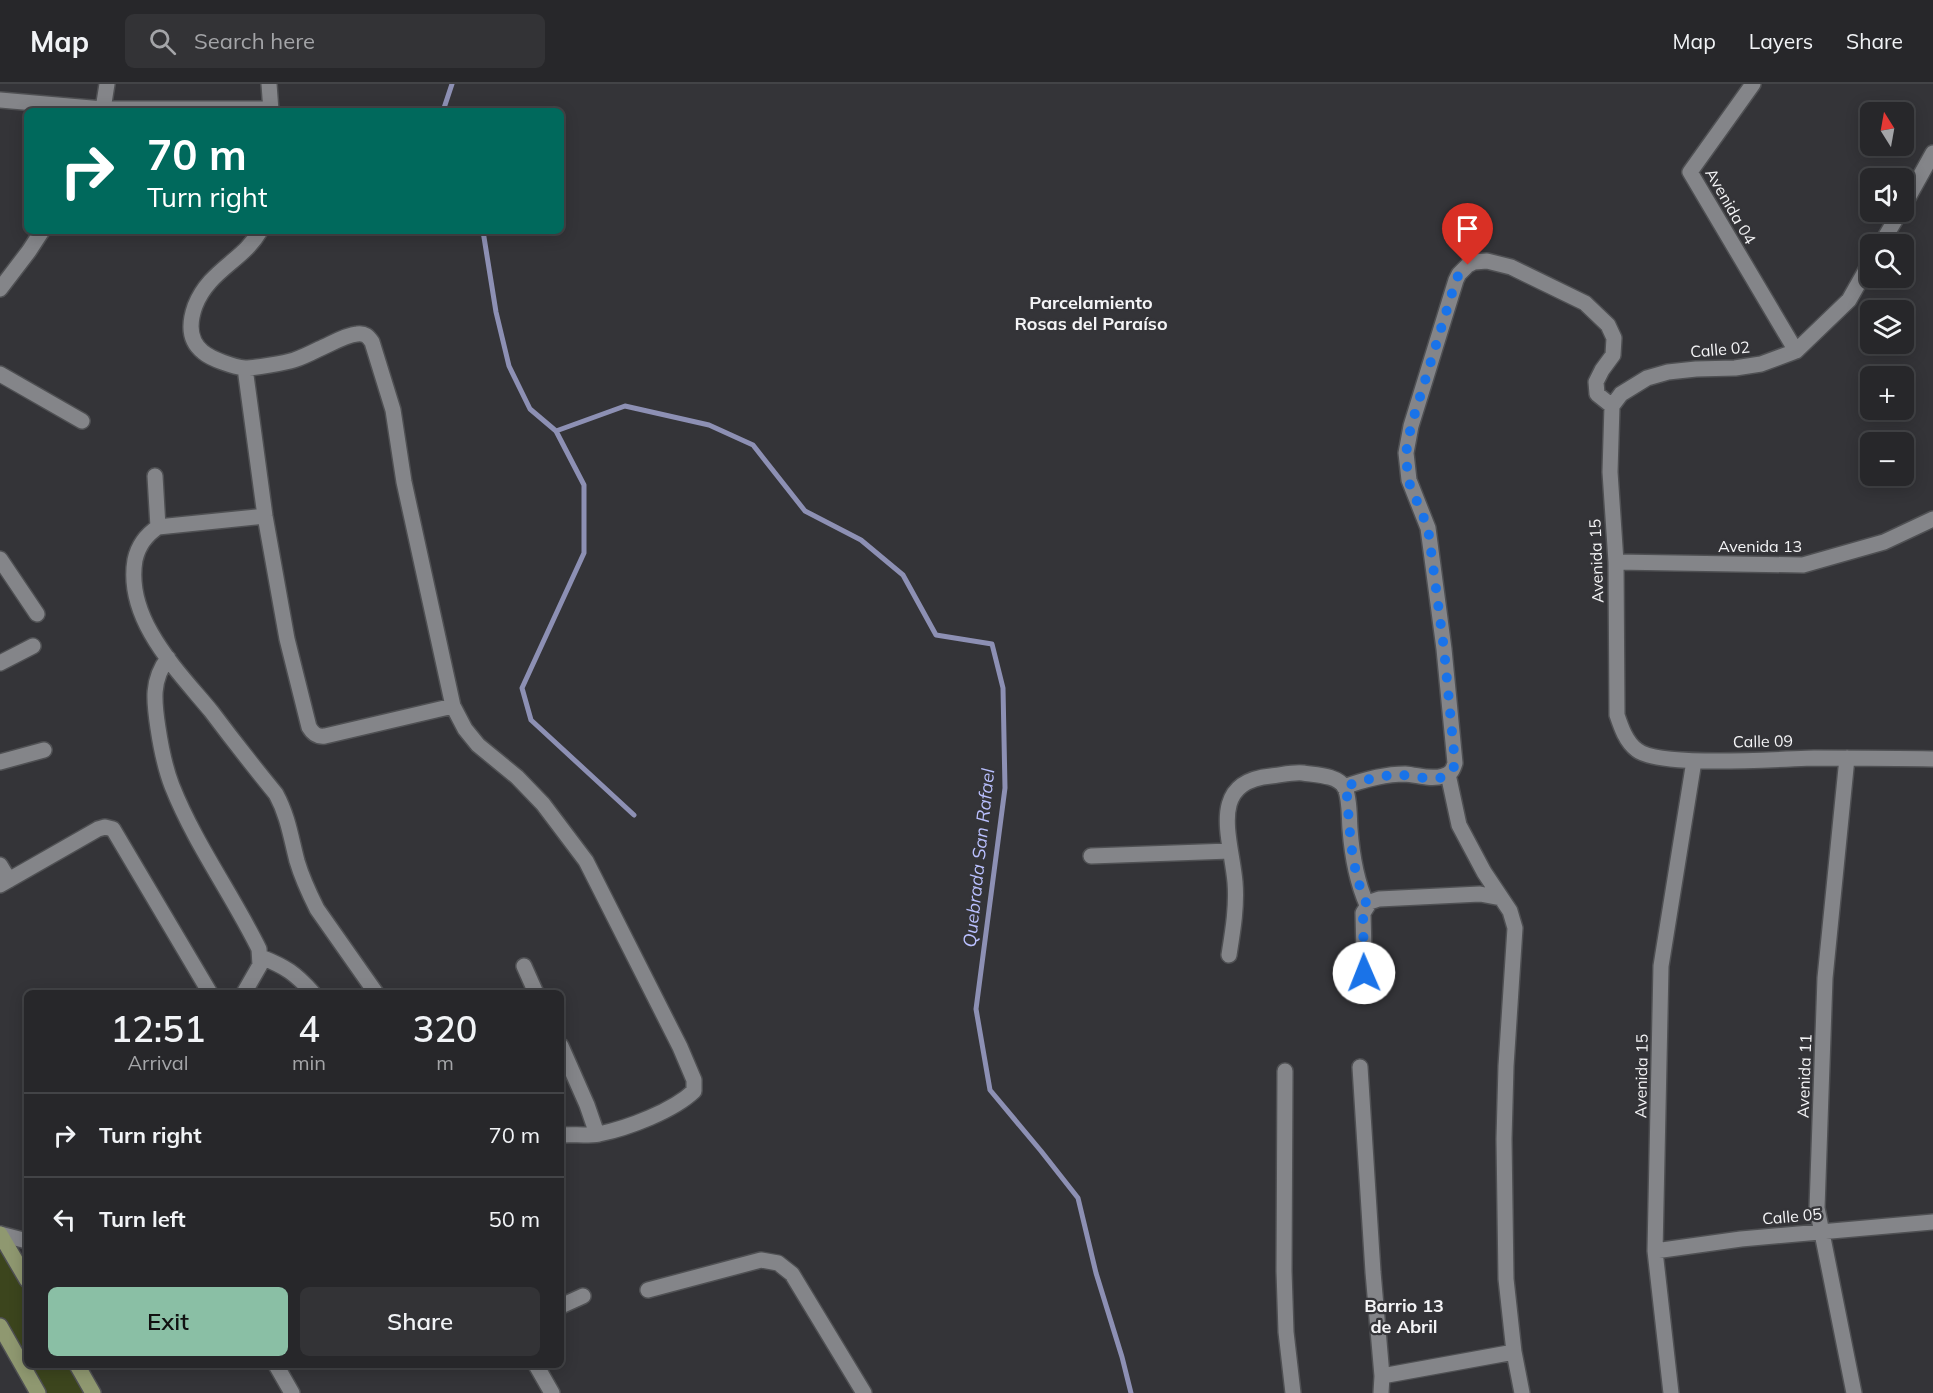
<!DOCTYPE html>
<html lang="en">
<head>
<meta charset="utf-8">
<style>
  :root { --surface:#27272a; --page:#333336; --text:#f1f3f6; --muted:#a4a5a8; --line:#434447; --accent:#8abfa5 }
  body { margin:0; font-family:Mulish,sans-serif; background:var(--page); color:var(--text); height:100vh; display:flex; flex-direction:column; font-size:22px; white-space:nowrap }
  * { box-sizing:border-box; margin:0 }
  p { font-size:20px; color:var(--muted) }
  .icon { flex:none; width:33px; height:33px; fill:none; stroke:currentColor; stroke-width:2; stroke-linecap:round; stroke-linejoin:round }
  .map { position:relative; flex:1; overflow:hidden }
  .drawer { position:absolute; left:24px; top:906px; width:540px; height:378px; display:flex; flex-direction:column; background:var(--surface); border-radius:9px; box-shadow:0 3px 15px #0003,0 0 0 2px var(--line) }
  .drawer>* { flex:none }
  .banner { position:absolute; left:24px; top:24px; width:540px; height:126px; border-radius:9px; box-shadow:0 3px 15px #0003,0 0 0 2px var(--line); background:#00695c; color:#fff; overflow:hidden }
  .needle { width:39px; rotate:349deg }
  .controls { position:absolute; left:1860px; top:18px; display:grid; gap:12px }
  .controls a { display:grid; place-items:center; width:54px; height:54px; border-radius:9px; background:var(--surface); box-shadow:0 3px 15px #0003,0 0 0 2px var(--line); font-size:30px }
  .pin { position:absolute; display:grid; place-items:center; width:51px; height:51px; color:#fff; margin:-62px -26px; border-radius:50% 50% 50% 0; rotate:-45deg; box-shadow:0 0 6px #0007 }
  .pin .icon { rotate:45deg }
  .me { position:absolute; width:66px; margin:-33px; rotate:359deg; stroke-linejoin:round; filter:drop-shadow(0 0 4px #0008) }
  .turn { display:flex; align-items:center; gap:21px; height:126px; padding:0 24px; font-size:27px }
  .turn .icon { width:78px; height:78px; stroke-width:2.5 }
  .turn b { display:block; font-size:42px; line-height:51px }
  .eta { display:flex; justify-content:space-evenly; align-items:center; height:102px; text-align:center }
  .eta b { font-size:36px; font-weight:600; line-height:42px }
  .primary-button { display:flex; gap:12px; margin-top:auto; padding:12px 24px }
  .primary-button a { flex:1; height:69px; border-radius:9px; background:var(--accent); color:#111; font-size:24px; font-weight:600; line-height:69px; text-align:center }
  .primary-button a+a { background:var(--page); color:var(--text) }
  ul { padding:0; list-style:none }
  li { display:flex; align-items:center; gap:18px; height:84px; padding:0 24px; border-top:2px solid var(--line) }
  li div { flex:1 }
  li b { display:block; font-size:22px }
  li em { font-style:normal }
  header { display:flex; align-items:center; gap:36px; box-sizing:border-box; height:84px; padding:0 30px; background:var(--surface); border-bottom:2px solid var(--line) }
  header strong { font-size:28px }
  nav { display:flex; gap:33px; margin-inline-start:auto; font-size:21px }
  .search { width:420px; height:54px; background:var(--page); display:flex; align-items:center; gap:15px; box-sizing:border-box; padding:0 21px; border-radius:9px; color:var(--muted); font-size:22px }
  .map>svg:first-child { display:block }
</style>
</head>
<body>
<header>
<strong>Map</strong>
<div class="search"><svg class="icon" aria-label="search" viewBox="0 0 24 24"><circle cx="10" cy="10" r="6"/><path d="M15 15l6 6"/></svg>Search here</div>
<nav><a>Map</a><a>Layers</a><a>Share</a></nav>
</header>
<div class="map">
<svg width="1933" height="1309" viewBox="0 0 1933 1309">
  <rect width="100%" height="100%" fill="#343438"/>
  <path fill="#3c451d" d="M0 1156 27 1202V1281H74L90 1309H41L0 1238Z"/>
  <g fill="none" stroke-linecap="round" stroke-linejoin="round">
    <path stroke="#8d90b4" stroke-width="5" d="M443 27 452 0
      M483 147 496 228 509 282 530 325 556 347 584 401V469L522 604 531 636 634 731
      M556 347 625 322 709 341 753 361 805 427 861 456 903 491 936 551 992 560 1003 604 1005 704 976 925 990 1006 1041 1067 1078 1114 1096 1189 1122 1273 1131 1309"/>
    <g stroke="#4f5053" stroke-width="18">
      <path id="minor" d="M269 0 271 27
        M1753 0 1690 88 1796 267
        M0 16 103 25H271
        M103 25 107 0
        M1904 121 1933 69
        M260 147C243 177 209 186 195 222 189 239 188 256 203 268 211 275 234 283 245 284 254 284 285 279 294 276 303 273 311 269 319 265 331 260 345 251 357 250 365 249 368 252 372 258L393 326 404 398 453 622 465 645 478 661 517 693 543 720 586 777 680 963 694 996V1007C673 1027 628 1044 599 1050 587 1052 573 1050 561 1051
        M1881 160 1900 128
        M0 205 29 167 42 147
        M245 284 265 432 287 555 309 643C313 650 317 653 325 652L453 622
        M0 290 82 337
        M1612 322 1610 388 1616 478 1617 631C1621 643 1626 658 1637 666 1659 684 1781 675 1814 674 1854 674 1893 674 1933 675
        M1612 322 1621 310 1647 294 1668 288 1696 285 1735 284 1761 280 1796 267 1849 216 1870 179
        M155 392 158 443
        M265 432 158 443C146 451 138 462 135 476 125 535 177 586 211 627 232 655 254 683 276 710 288 732 291 754 297 777 302 794 309 809 317 825L376 909
        M0 475 37 530
        M1616 478 1803 481 1884 458 1933 435
        M168 574C151 596 154 618 158 644 161 664 165 684 172 702 195 760 232 810 259 865L260 881 244 909
        M0 579 33 562
        M1847 674 1825 894 1817 1124 1854 1309
        M0 678 44 666
        M1448 690 1459 741 1484 788 1510 827 1515 844 1506 982 1504 1055 1506 1195 1514 1268 1522 1309
        M1344 703C1363 696 1384 690 1405 690 1418 691 1431 696 1443 692 1451 690 1453 686 1455 679L1444 565 1428 444 1409 396 1406 369 1411 342 1456 196 1459 190 1468 181 1474 178 1487 177 1511 183 1585 219 1608 241 1614 254 1613 271 1602 286 1596 298 1597 310 1612 322
        M1091 772 1230 767
        M0 781 9 796
        M0 801 98 745 105 743 113 745 210 909
        M1229 871C1233 846 1237 822 1235 798 1231 754 1207 698 1271 692 1281 691 1293 688 1303 689 1316 691 1338 691 1345 704 1350 715 1349 733 1350 745 1352 772 1356 796 1367 821
        M261 873C286 883 295 889 313 909
        M524 882 536 909
        M1365 908 1363 829 1370 818 1379 815 1480 810 1501 814
        M561 962 587 1021 597 1050
        M1360 983 1373 1188 1382 1292 1381 1309
        M1285 987 1284 1187 1286 1248 1293 1309
        M0 1150 27 1157
        M1655 1167 1741 1155 1933 1138
        M648 1206 761 1176 778 1179 792 1190 864 1309
        M561 1222 583 1212
        M276 1281 292 1309
        M536 1281 552 1309
        M1382 1292 1514 1268
        M1671 1309 1655 1167 1661 882 1694 677"/>
    </g>
    <g stroke="#4f5053" stroke-width="18">
      <path id="secondary" d="M0 1150 27 1196
        M0 1242 38 1309
        M77 1281 93 1309"/>
    </g>
    <use href="#minor" stroke="#848589" stroke-width="15"/>
    <use href="#secondary" stroke="#8f9870" stroke-width="15"/>
  </g>
  <g fill="none" stroke-linecap="round" stroke-linejoin="round">
    <path stroke="#1a73e8" stroke-width="10" stroke-dasharray="0 18" d="M1364 889 1363 829 1367 821C1351 786 1350 749 1347 712L1344 703C1360 697 1378 692 1395 691 1411 690 1434 699 1448 691 1452 688 1454 683 1455 679L1444 565 1428 444 1408 396 1406 369 1411 342 1456 196 1459 190 1468 181"/>
  </g>
  <g text-anchor="middle" stroke-width="4.5" stroke-linejoin="round" paint-order="stroke">
    <g font-size="16" fill="#f4f4f6" stroke="#343438">
      <text transform="translate(1731 122) rotate(60)" y="6">Avenida 04</text>
      <text transform="translate(1720 265) rotate(-5)" y="6">Calle 02</text>
      <text x="1760" y="468">Avenida 13</text>
      <text transform="translate(1596 477) rotate(-92)" y="6">Avenida 15</text>
      <text transform="translate(1763 657) rotate(-1)" y="6">Calle 09</text>
      <text transform="translate(1641 992) rotate(-89)" y="6">Avenida 15</text>
      <text transform="translate(1804 992) rotate(-88)" y="6">Avenida 11</text>
      <text transform="translate(1792 1132) rotate(-5)" y="6">Calle 05</text>
    </g>
    <g font-size="18" font-weight="bold" fill="#f4f4f6" stroke="#343438">
      <text x="1091" y="225">Parcelamiento<tspan x="1091" dy="21">Rosas del Paraíso</tspan></text>
      <text x="1404" y="1228">Barrio 13<tspan x="1404" dy="21">de Abril</tspan></text>
    </g>
    <g font-size="18" font-style="italic" fill="#bac0ff" stroke="#343438">
      <text transform="translate(979 774) rotate(-84)" y="6">Quebrada San Rafael</text>
    </g>
  </g>
</svg>
<div class="controls">
<a><svg class="needle" viewBox="-14 -14 28 28"><path d="M0-13l5 13h-10z" fill="#e53935"/><path d="M0 13l5-13h-10z" fill="#a4a5a8"/></svg></a>
<a><svg class="icon" aria-label="sound" viewBox="0 0 24 24"><path d="M4 9h4l5-4v14l-5-4H4zM17 9q2 3 0 6"/></svg></a>
<a><svg class="icon" aria-label="search" viewBox="0 0 24 24"><circle cx="10" cy="10" r="6"/><path d="M15 15l6 6"/></svg></a>
<a><svg class="icon" aria-label="layers" viewBox="0 0 24 24"><path d="M12 4l9 5-9 5-9-5zM3 14l9 5 9-5"/></svg></a>
<a>+</a>
<a>−</a>
</div>
<div class="pin" style="left:1468px;top:181px;background:#d93025"><svg class="icon" aria-label="arrive" viewBox="0 0 24 24"><path d="M6 21V4h12l-3 4 3 4H6"/></svg></div>
<svg class="me" style="left:1364px;top:889px" viewBox="-20 -20 40 40"><circle r="19" fill="#fff"/><path d="M0-13L10 11 0 6-10 11z" fill="#1a73e8"/></svg>
<div class="banner">
<div class="turn"><svg class="icon" aria-label="right" viewBox="0 0 24 24"><path d="M7 20v-9h11M14 6l5 5-5 5"/></svg><div><b>70 m</b>Turn right</div></div>
</div>
<section class="drawer">
<div class="eta">
<div><b>12:51</b><p>Arrival</p></div>
<div><b>4</b><p>min</p></div>
<div><b>320</b><p>m</p></div>
</div>
<ul>
<li><svg class="icon" aria-label="right" viewBox="0 0 24 24"><path d="M7 20v-9h11M14 6l5 5-5 5"/></svg><div><b>Turn right</b></div><em>70 m</em></li>
<li><svg class="icon" aria-label="left" viewBox="0 0 24 24"><path d="M17 20v-9H6M10 6l-5 5 5 5"/></svg><div><b>Turn left</b></div><em>50 m</em></li>
</ul>
<div class="primary-button"><a>Exit</a><a>Share</a></div>
</section>
</div>
</body>
</html>
